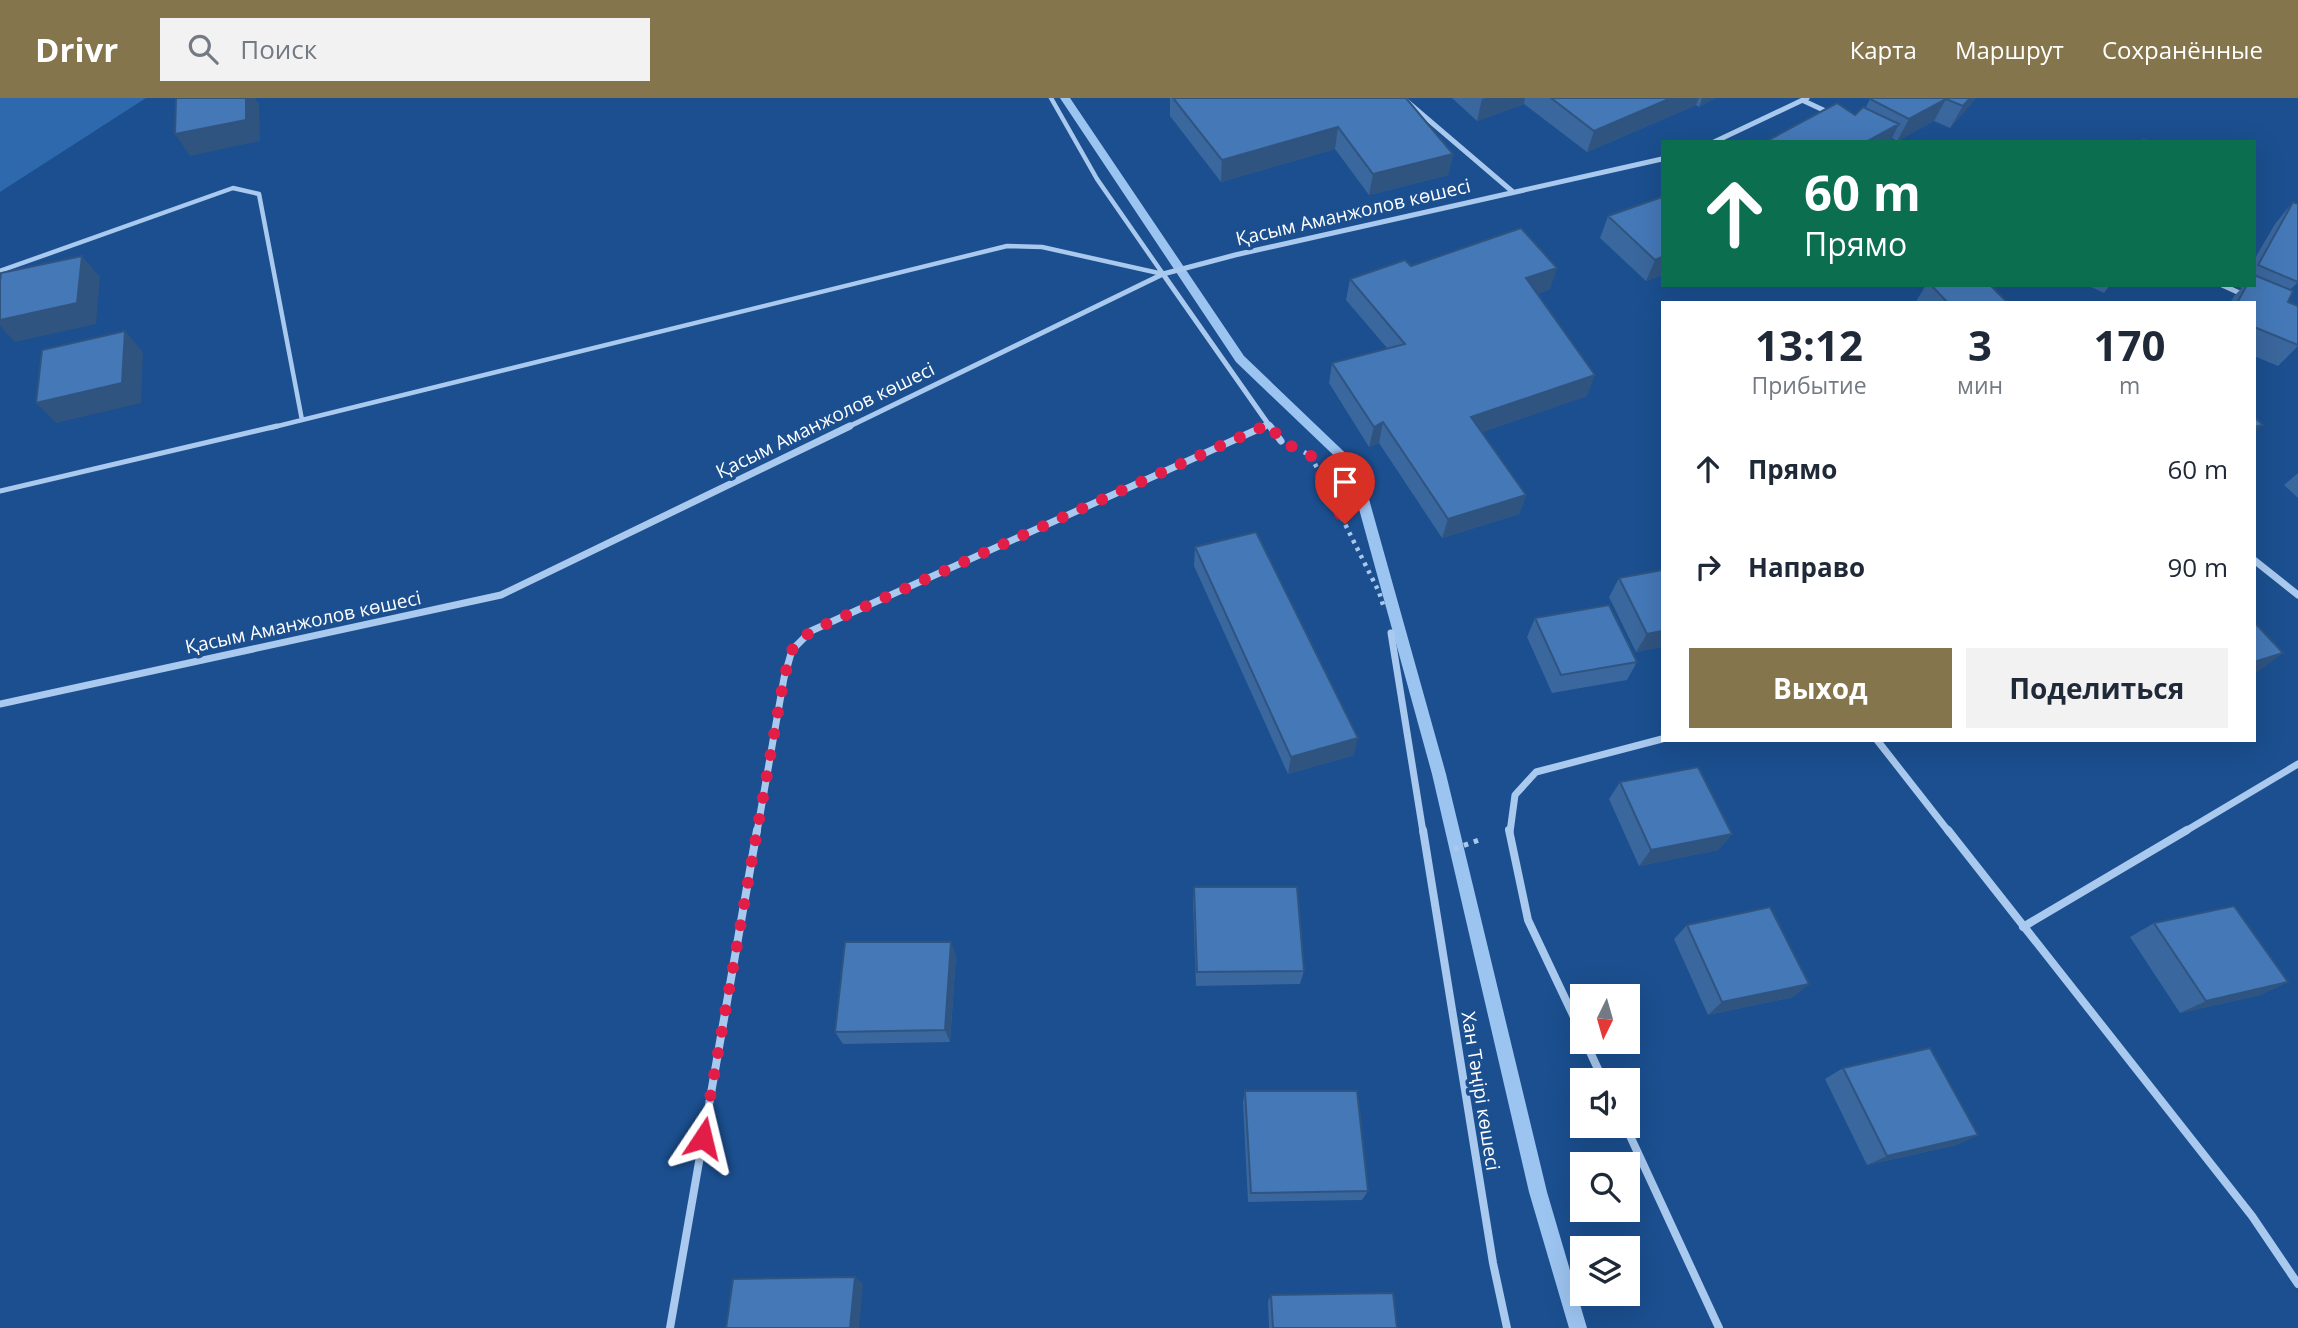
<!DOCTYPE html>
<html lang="ru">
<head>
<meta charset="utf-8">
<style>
  :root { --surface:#fff; --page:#f2f2f3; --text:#1f2937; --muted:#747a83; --accent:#84754c }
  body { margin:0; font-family:"Open Sans",sans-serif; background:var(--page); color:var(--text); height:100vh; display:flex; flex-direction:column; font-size:26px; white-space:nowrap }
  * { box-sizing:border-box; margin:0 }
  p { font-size:23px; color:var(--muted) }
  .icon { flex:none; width:38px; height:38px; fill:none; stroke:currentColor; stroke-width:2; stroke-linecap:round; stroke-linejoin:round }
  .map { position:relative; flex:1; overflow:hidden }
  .sheet { position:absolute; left:1661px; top:203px; width:595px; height:441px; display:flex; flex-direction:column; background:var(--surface); border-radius:0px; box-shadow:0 7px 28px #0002 }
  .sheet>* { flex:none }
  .guide { position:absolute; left:1661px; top:42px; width:595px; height:147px; border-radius:0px; box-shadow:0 7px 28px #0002; background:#0b6e4f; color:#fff; overflow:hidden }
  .needle { width:46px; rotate:185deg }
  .buttons { position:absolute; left:1570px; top:886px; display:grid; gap:14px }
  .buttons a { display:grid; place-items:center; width:70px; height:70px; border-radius:0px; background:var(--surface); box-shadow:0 7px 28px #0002; font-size:35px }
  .pin { position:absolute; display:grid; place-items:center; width:60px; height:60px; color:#fff; margin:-72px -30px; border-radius:50% 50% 50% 0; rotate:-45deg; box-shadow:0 0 7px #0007 }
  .pin .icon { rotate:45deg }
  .me { position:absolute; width:77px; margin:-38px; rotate:10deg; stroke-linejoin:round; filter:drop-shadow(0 0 5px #0008) }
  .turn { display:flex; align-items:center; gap:24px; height:147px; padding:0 28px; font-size:32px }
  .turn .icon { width:91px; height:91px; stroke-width:2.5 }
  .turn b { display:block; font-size:49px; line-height:60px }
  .eta { display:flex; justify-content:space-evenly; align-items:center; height:119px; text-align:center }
  .eta b { font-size:42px; font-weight:700; line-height:49px }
  .action { display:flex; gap:14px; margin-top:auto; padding:14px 28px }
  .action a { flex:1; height:80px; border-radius:0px; background:var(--accent); color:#fff; font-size:28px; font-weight:700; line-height:80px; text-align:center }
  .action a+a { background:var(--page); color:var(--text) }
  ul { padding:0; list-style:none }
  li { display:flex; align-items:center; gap:21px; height:98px; padding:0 28px }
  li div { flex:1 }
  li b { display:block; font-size:26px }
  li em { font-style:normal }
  header { display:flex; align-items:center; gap:42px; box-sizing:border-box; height:98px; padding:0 35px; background:var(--accent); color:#fff }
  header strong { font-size:33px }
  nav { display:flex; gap:38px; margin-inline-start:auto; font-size:24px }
  .search { width:490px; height:63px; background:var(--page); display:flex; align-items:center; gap:18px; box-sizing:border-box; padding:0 24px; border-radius:0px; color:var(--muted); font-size:26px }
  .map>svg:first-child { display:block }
</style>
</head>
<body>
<header>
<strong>Drivr</strong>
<div class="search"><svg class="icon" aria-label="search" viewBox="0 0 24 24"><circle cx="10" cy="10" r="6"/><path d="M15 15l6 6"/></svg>Поиск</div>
<nav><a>Карта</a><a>Маршрут</a><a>Сохранённые</a></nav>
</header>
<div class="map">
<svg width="2298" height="1230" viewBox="0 0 2298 1230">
  <rect width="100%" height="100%" fill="#1b4f8f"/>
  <path fill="#2e69ad" d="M0 0H146L0 94Z"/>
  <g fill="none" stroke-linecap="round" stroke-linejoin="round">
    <path fill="#9cc4f0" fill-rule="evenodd" d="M1060 0H1070L1244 258 1360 369 1446 676 1547 1094 1587 1230H1569L1529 1094 1432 676 1348 371 1236 264Z"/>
    <path stroke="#a9c9ee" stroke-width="4.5" stroke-dasharray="3.5 5" stroke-linecap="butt" d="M1304 354 1311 358 1379 494 1384 510"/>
    <path stroke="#a9c9ee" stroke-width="5" stroke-dasharray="4.5 6" stroke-linecap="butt" d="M1454 751 1482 741"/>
    <path stroke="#a9c9ee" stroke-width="4.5" d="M1051 0 1097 81 1163 176
      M0 173 233 90 259 96 302 322 270 330
      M302 322 1007 148 1042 149 1163 176"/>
    <path stroke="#a9c9ee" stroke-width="5" d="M0 393 277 328"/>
    <path stroke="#a9c9ee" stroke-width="5" d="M1403 0 1513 94
      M1804 3 1832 16
      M1714 44 1807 0
      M1163 176 1271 330
      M2222 187 2244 197
      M846 330 1163 176 1235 157 1662 61
      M1261 330 1269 326"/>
    <path stroke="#a9c9ee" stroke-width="7" d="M1270 328 1281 343
      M2254 462 2298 497
      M1391 535 1423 734
      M0 606 501 497 850 328
      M1877 642 1949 734
      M757 734 784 580 792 552 811 533 1265 328
      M1510 734 1515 697 1536 674 1662 641
      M2184 734 2298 666"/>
    <path stroke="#a9c9ee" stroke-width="8" d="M1423 732 1493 1165 1507 1230
      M1509 732 1528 822 1582 936
      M1948 732 2252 1118 2298 1186
      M2023 829 2187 732
      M1585 943 1603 982
      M1625 1027 1719 1230
      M670 1230 757 732"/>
  </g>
  <path fill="#3a679d" d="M1170 0H1406L1453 56 1448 77 1369 97 1335 51 1221 84 1170 18Z
    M1452 0H1715L1699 9 1696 7 1587 54 1524 6 1477 23Z
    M1976 0 1950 30 1934 23 1897 43 1892 40 1890 44 1855 17 1865 11 1870 1Z
    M1662 99V177L1646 183 1600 140 1608 118Z
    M2293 104 2298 184 2290 192 2288 204 2298 208V248L2278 268 2254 258V205H2230L2234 198 2242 190 2239 189 2240 187H2254V162L2275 126Z
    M1411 168 1550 191 1537 196 1587 298 1482 334 1526 397 1519 416 1442 440 1379 345 1369 349 1329 285 1332 265 1387 250 1346 202 1350 181Z
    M1926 187H1990L2008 205H1915Z
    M2087 187H2110L2104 195Z
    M2298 375V400L2284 387Z
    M1195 449 1354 657 1288 676 1194 468Z
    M1619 480 1662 549 1636 554 1609 499Z
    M1535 520 1637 564 1627 582 1552 595 1527 539Z
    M1620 684 1732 736 1718 752 1639 768 1609 701Z
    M1194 789 1304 873 1300 886 1196 888 1193 804Z
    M2154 825 2288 884 2260 897 2180 915 2130 839Z
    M1687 827 1809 886 1793 899 1708 917 1674 841Z
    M956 857 950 944 843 946 835 934Z
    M1843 970 1978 1037 1956 1047 1867 1067 1825 981Z
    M1245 993 1368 1093 1362 1102 1248 1104 1243 1004Z
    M1271 1197 1397 1230H1269L1268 1203Z"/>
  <path fill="#305480" d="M246 0H255L259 6 260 43 190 58 175 36Z
    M1486 0H1525L1524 6 1477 23 1482 1Z
    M1671 0H1699L1696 7 1587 54 1594 33Z
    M1702 0H1715L1699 9Z
    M1970 0H1976L1950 30 1963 8Z
    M1946 1 1934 23 1897 43 1909 21Z
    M1899 26 1890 44H1866Z
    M1338 29 1335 51 1221 84 1222 62Z
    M1453 56 1448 77 1369 97 1373 76Z
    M82 158 100 179 96 226 15 244 0 228V222Z
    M1662 159V177L1646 183 1655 162Z
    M1557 170 1550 191 1519 202 1526 180Z
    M125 233 143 254 141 305 56 325 36 305Z
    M1595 277 1587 298 1465 340 1471 319Z
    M1383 324 1379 345 1369 349 1374 329Z
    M2263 327 2254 335V329Z
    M1526 397 1519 416 1442 440 1448 421Z
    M1662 533V549L1636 554 1647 536Z
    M2283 555 2259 573 2254 575V564Z
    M1358 640 1354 657 1288 676 1291 659Z
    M1732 736 1718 752 1639 768 1651 752Z
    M951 844 956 857 950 944 945 932Z
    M2288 884 2260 897 2180 915 2206 903Z
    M1809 886 1793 899 1708 917 1722 904Z
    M1978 1037 1956 1047 1867 1067 1887 1058Z
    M855 1179 863 1186 859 1230H850Z"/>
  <path fill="#4478b7" stroke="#305480" stroke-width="2" d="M176 0H246V22L175 36Z
    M1173 0H1406L1453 56 1373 76 1338 29 1222 62Z
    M1551 0H1671L1594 33Z
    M1871 0H1970L1963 8 1946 1 1909 21 1870 1Z
    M1837 5 1855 17 1863 9 1899 26 1866 44H1765Z
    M2143 41 2152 44H2141Z
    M1662 99V159L1655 162 1608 118Z
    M2293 104 2298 106V184L2258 167Z
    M1521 130 1557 170 1526 180 1595 277 1471 319 1526 397 1448 421 1383 324 1374 329 1332 265 1405 246 1350 181 1405 162 1411 168Z
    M82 158 77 205 0 222V184L1 175Z
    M2254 177 2293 193 2288 204 2298 208V247L2254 229V205H2237L2247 187H2254Z
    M1931 187H1990L2008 205H1948Z
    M125 233 122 285 36 305 42 252Z
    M2254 319 2263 327 2254 329Z
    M1256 434 1358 640 1291 659 1195 449Z
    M1662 472V533L1647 536 1619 480Z
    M1609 507 1637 564 1561 577 1535 520Z
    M2254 524 2283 555 2254 564Z
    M1698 669 1732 736 1651 752 1620 684Z
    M1194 789H1297L1304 873 1197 874Z
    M2234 808 2288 884 2206 903 2154 825Z
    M1770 809 1809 886 1722 904 1687 827Z
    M845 844H951L945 932 835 934Z
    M1930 950 1978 1037 1887 1058 1843 970Z
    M1245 993H1357L1368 1093 1251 1095Z
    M855 1179 850 1230H726L733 1181Z
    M1393 1195 1397 1230H1273L1271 1197Z"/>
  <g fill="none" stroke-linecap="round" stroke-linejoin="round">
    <path stroke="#e11d48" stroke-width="12" stroke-dasharray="0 21.6" d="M703 1040 784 580 792 552 811 533 1269 326 1281 343 1311 358 1345 426"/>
  </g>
  <g text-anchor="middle" stroke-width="7" stroke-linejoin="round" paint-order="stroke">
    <g font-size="19" fill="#fff" stroke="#1b4f8f">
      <text transform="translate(1353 114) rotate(-13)" y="7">Қасым Аманжолов көшесі</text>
      <text transform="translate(825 322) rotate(-26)" y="7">Қасым Аманжолов көшесі</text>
      <text transform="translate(303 524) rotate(-12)" y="7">Қасым Аманжолов көшесі</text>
      <text transform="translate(1481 993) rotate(81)" y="7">Хан Тәңірі көшесі</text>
    </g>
  </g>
</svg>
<div class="buttons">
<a><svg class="needle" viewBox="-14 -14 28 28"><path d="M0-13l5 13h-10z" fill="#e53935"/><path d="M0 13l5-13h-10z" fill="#747a83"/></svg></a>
<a><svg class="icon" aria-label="sound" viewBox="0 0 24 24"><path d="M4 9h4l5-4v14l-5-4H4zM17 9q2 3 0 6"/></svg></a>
<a><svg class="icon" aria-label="search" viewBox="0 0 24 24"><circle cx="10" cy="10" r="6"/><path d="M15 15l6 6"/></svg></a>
<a><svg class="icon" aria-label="layers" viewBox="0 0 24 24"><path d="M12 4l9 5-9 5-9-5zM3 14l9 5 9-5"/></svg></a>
</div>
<div class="pin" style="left:1345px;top:426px;background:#d93025"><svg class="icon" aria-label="arrive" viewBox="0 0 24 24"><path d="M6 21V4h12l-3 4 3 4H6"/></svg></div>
<svg class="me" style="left:703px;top:1040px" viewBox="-20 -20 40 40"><path d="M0-17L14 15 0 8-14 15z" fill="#e11d48" stroke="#fff" stroke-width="4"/></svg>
<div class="guide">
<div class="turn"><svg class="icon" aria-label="ahead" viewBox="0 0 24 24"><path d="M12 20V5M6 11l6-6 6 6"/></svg><div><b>60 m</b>Прямо</div></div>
</div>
<section class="sheet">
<div class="eta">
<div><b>13:12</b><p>Прибытие</p></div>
<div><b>3</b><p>мин</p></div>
<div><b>170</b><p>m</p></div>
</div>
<ul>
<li><svg class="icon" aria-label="ahead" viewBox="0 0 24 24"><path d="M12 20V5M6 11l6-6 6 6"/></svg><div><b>Прямо</b></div><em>60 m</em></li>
<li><svg class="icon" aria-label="right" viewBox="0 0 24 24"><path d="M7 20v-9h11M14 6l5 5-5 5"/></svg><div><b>Направо</b></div><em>90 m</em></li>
</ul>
<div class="action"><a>Выход</a><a>Поделиться</a></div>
</section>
</div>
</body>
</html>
